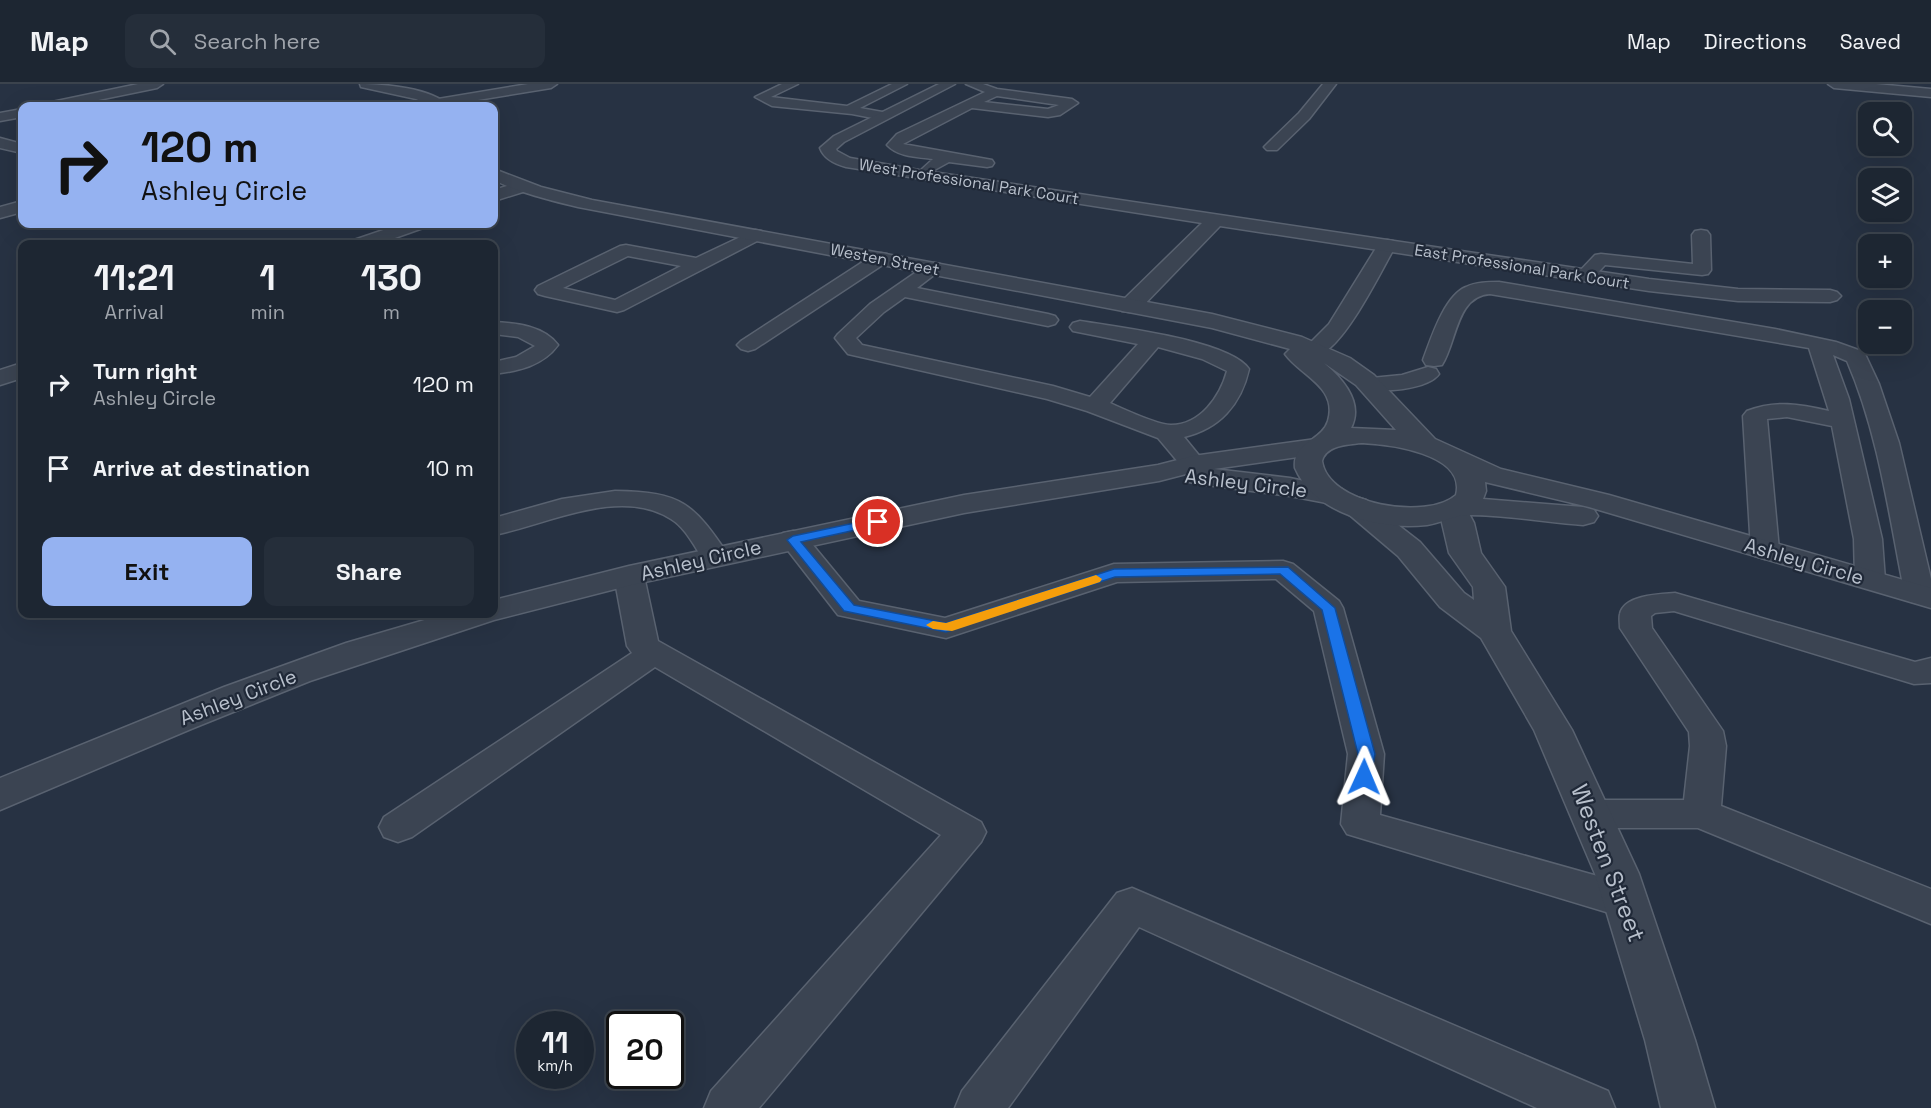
<!DOCTYPE html>
<html lang="en">
<head>
<meta charset="utf-8">
<style>
  :root { --surface:#1d2632; --page:#252e3a; --text:#f1f3f6; --muted:#a0a5ac; --line:#3b434d; --accent:#95b2f1 }
  body { margin:0; font-family:"Space Grotesk",sans-serif; background:var(--page); color:var(--text); height:100vh; display:flex; flex-direction:column; font-size:22px; white-space:nowrap }
  * { box-sizing:border-box; margin:0 }
  p { font-size:20px; color:var(--muted) }
  .icon { flex:none; width:33px; height:33px; fill:none; stroke:currentColor; stroke-width:2; stroke-linecap:round; stroke-linejoin:round }
  .map { position:relative; flex:1; overflow:hidden }
  .drawer { position:absolute; left:18px; top:156px; width:480px; height:378px; display:flex; flex-direction:column; background:var(--surface); border-radius:12px; box-shadow:0 6px 24px #0002,0 0 0 2px var(--line) }
  .drawer>* { flex:none }
  .top-card { position:absolute; left:18px; top:18px; width:480px; height:126px; border-radius:12px; box-shadow:0 6px 24px #0002,0 0 0 2px var(--line); background:#95b2f1; color:#111; overflow:hidden }
  .tools { position:absolute; left:1858px; top:18px; display:grid; gap:12px }
  .tools a { display:grid; place-items:center; width:54px; height:54px; border-radius:12px; background:var(--surface); box-shadow:0 6px 24px #0002,0 0 0 2px var(--line); font-size:30px }
  .speed { position:absolute; left:516px; top:927px; display:flex; gap:12px; font-size:30px; font-weight:700; text-align:center }
  .speed>* { display:grid; place-content:center; width:78px; height:78px; border-radius:50%; background:var(--surface); box-shadow:0 6px 24px #0002,0 0 0 2px var(--line); line-height:1 }
  .speed small { font-size:15px; font-weight:400 }
  .speed .limit { border:3px solid #111; border-radius:9px; background:#fff; color:#111 }
  .pin { position:absolute; display:grid; place-items:center; width:51px; height:51px; color:#fff; margin:-26px; border:3px solid #fff; border-radius:50%; box-shadow:0 2px 6px #0007 }
  .me { position:absolute; width:66px; margin:-33px; rotate:1deg; stroke-linejoin:round; filter:drop-shadow(0 0 4px #0008) }
  .turn { display:flex; align-items:center; gap:21px; height:126px; padding:0 24px; font-size:27px }
  .turn .icon { width:78px; height:78px; stroke-width:2.5 }
  .turn b { display:block; font-size:42px; line-height:51px }
  .eta { display:flex; justify-content:space-evenly; align-items:center; height:102px; text-align:center }
  .eta b { font-size:36px; font-weight:700; line-height:42px }
  .button { display:flex; gap:12px; margin-top:auto; padding:12px 24px }
  .button a { flex:1; height:69px; border-radius:12px; background:var(--accent); color:#111; font-size:24px; font-weight:700; line-height:69px; text-align:center }
  .button a+a { background:var(--page); color:var(--text) }
  ul { padding:0; list-style:none }
  li { display:flex; align-items:center; gap:18px; height:84px; padding:0 24px }
  li div { flex:1 }
  li b { display:block; font-size:22px }
  li em { font-style:normal }
  header { display:flex; align-items:center; gap:36px; box-sizing:border-box; height:84px; padding:0 30px; background:var(--surface); border-bottom:2px solid var(--line) }
  header strong { font-size:28px }
  nav { display:flex; gap:33px; margin-inline-start:auto; font-size:21px }
  .search { width:420px; height:54px; background:var(--page); display:flex; align-items:center; gap:15px; box-sizing:border-box; padding:0 21px; border-radius:12px; color:var(--muted); font-size:22px }
  .map>svg:first-child { display:block }
</style>
</head>
<body>
<header>
<strong>Map</strong>
<div class="search"><svg class="icon" aria-label="search" viewBox="0 0 24 24"><circle cx="10" cy="10" r="6"/><path d="M15 15l6 6"/></svg>Search here</div>
<nav><a>Map</a><a>Directions</a><a>Saved</a></nav>
</header>
<div class="map">
<svg width="1931" height="1024" viewBox="0 0 1931 1024">
  <rect width="100%" height="100%" fill="#273243"/>
  <g fill="none" stroke-linecap="round" stroke-linejoin="round">
    <g stroke="#596270" stroke-width="3">
      <path id="service" d="M782 0H798L771 13 847 22 892 0H907L860 24 888 29 889 32 883 36 852 30 772 22 755 13Z
        M966 0H983L997 5 1072 15 1078 19 1060 31 1048 33 972 24 903 60 992 76 994 79 992 82 987 83 949 78 929 89 922 85 933 75C918 73 898 73 887 61L897 50 985 8ZM997 12 1059 21 1048 25 984 18Z
        M755 146 761 147 764 151 761 155 624 226 617 228 545 212 538 210 535 206 538 202 620 162 626 161 696 174ZM628 172 681 182 615 216 563 204Z
        M1701 146 1707 147 1710 151 1711 186 1708 190 1702 191 1605 181 1592 195H1578L1576 191 1595 171 1601 170 1693 180 1692 151 1695 147Z
        M1387 156 1393 157 1396 161C1381 187 1347 258 1321 270 1317 272 1312 271 1308 269L1304 265 1329 240 1378 161 1381 157Z
        M881 169 887 170 890 174 887 178 755 265 748 267 741 265 737 261 741 257 875 170Z
        M934 179 940 180 943 184 917 204 1048 230 1055 232 1058 236 1055 240 1048 242 905 213 884 228 856 254 862 261 1053 302 1090 313 1138 260 1073 247 1070 243 1073 239 1080 237C1116 243 1229 256 1249 285 1241 321 1219 345 1184 353L1206 380 1202 385 1193 388 1184 385 1158 354 1087 327 1047 315 848 270 835 254 838 250 870 220 928 180ZM1158 263 1202 275 1227 287C1220 313 1200 341 1171 341 1158 341 1123 325 1110 319Z
        M1499 198 1775 245 1836 258 1864 268 1879 300 1899 359 1931 495V517L1920 520 1909 517 1905 511C1889 432 1879 351 1847 277L1833 271 1849 315 1882 455 1885 496 1880 502 1870 505 1860 502 1855 496 1854 455 1832 342 1787 333 1767 335 1779 466 1775 472 1765 475 1755 472 1751 466 1743 332 1747 327C1775 316 1800 320 1829 327L1809 264 1490 210C1456 212 1457 258 1442 281L1434 282 1426 281 1423 276C1431 255 1444 212 1466 203 1476 198 1488 198 1499 198Z
        M494 238C516 239 544 242 558 261 543 282 518 287 494 290V278L516 273 535 262 518 253 494 250Z
        M1428 283 1436 285 1439 290C1428 306 1379 309 1361 305L1358 300 1361 295 1402 291Z
        M615 407C682 408 693 419 729 472L725 478 715 481 705 478C695 464 686 444 671 435 620 402 546 441 494 451V434L562 415Z
        M793 447 803 449 859 517 945 534 1114 480 1283 477 1293 480 1339 517 1343 524 1384 670 1380 731 1626 800 1640 805 1646 817 1640 829 1626 834 1347 750 1341 740 1348 670 1314 527 1276 495 1117 498 946 554 838 531 779 455 783 449Z
        M629 483 639 486 644 492 658 557 981 738 986 748 981 758 759 1024H704L711 1007 941 751 655 583 412 753 398 758 384 753 379 743 384 733 632 569 627 562 614 492 619 486Z
        M1675 509 1915 578 1931 574V599L1914 600 1674 527 1655 529 1651 532 1652 544 1723 647 1726 662 1721 722 1931 805V840L1698 744H1591L1578 740 1572 730 1578 720 1591 716H1684L1690 662 1689 648 1620 544C1620 540 1619 534 1620 530 1624 511 1660 510 1675 509Z
        M1132 804 1608 1007 1615 1024H1537L1139 843 1008 1024H955L962 1007 1117 809Z"/>
    </g>
    <g stroke="#596270" stroke-width="3">
      <path id="minor" d="M138 0H163L157 4 69 22H45L52 18Z
        M528 0H557L551 4 441 22H433L431 19 438 15Z
        M939 0H955L844 58 836 65 837 67 850 74 919 86 1649 195 1738 205 1830 206 1837 208 1841 212 1837 216 1830 218 1738 217 1649 207 1220 142 1138 227 1130 228 1122 227 1119 222 1122 217 1202 139 846 83C835 80 824 75 820 64L834 52Z
        M1323 0H1336L1309 35 1277 66H1267L1264 63 1267 60 1299 29Z
        M1828 0H1876L1931 5V13L1834 4Z
        M22 25V33L0 37V29Z
        M0 54 22 60V69L0 64Z
        M520 98 526 99 528 103 526 107 494 117V106Z
        M22 117V128L0 134V123Z
        M401 140H426L423 144 378 160H351L354 156Z
        M22 279V294L0 301V286Z
        M1316 355 1326 357 1330 363 1326 369 1214 385 1290 394 1342 405 1347 411 1342 417 1332 420 1290 412 1199 400 1189 398 1186 390 1159 397 964 429 631 501 494 536 310 597 191 645 0 726V694L224 603 346 559 445 530H494V516L629 482 964 411 1158 381 1193 372Z
        M1356 413 1366 416 1420 458 1464 509 1474 516 1473 503 1449 469 1439 426 1444 420 1454 417 1464 420 1474 439 1481 469 1505 503 1511 547 1572 646 1639 790 1695 956 1715 1024H1661L1645 956 1595 790 1534 646 1481 554 1440 523 1398 472 1346 428 1341 422 1346 416Z"/>
    </g>
    <g stroke="#596270" stroke-width="3">
      <path id="tertiary" d="M360 0C384 0 432 4 449 22H432L416 15 361 3Z
        M494 85 541 103 592 116 1212 230 1302 253 1350 274 1374 291 1435 355 1501 385 1609 411 1931 504V524L1589 423 1485 398 1486 407 1483 415 1583 423 1594 426 1598 432 1594 438 1583 441C1545 438 1506 431 1468 431 1455 431 1441 439 1427 441 1381 446 1315 431 1295 384 1292 358 1322 357 1328 337 1338 303 1301 292 1285 270L1290 265 1212 244 578 123C549 116 520 109 494 96ZM1324 279 1356 301 1396 346 1351 344C1364 319 1343 295 1324 279ZM1361 359C1387 360 1467 369 1456 411 1427 437 1328 421 1322 377 1326 361 1347 361 1361 359Z"/>
    </g>
    <use href="#service" fill="#3b4452" fill-rule="evenodd"/>
    <use href="#minor" fill="#3b4452" fill-rule="evenodd"/>
    <use href="#tertiary" fill="#3b4452" fill-rule="evenodd"/>
  </g>
  <path fill="#1a73e8" stroke="#114b97" stroke-width="1.5" d="M878 434 883 435 885 438 883 440 801 458 854 521 946 539 1114 485 1288 483 1335 524 1375 670 1370 698H1358L1356 693 1358 670 1322 526 1280 490 1115 493 946 548 844 527 787 456 793 452Z"/>
  <path fill="#f59e0b" d="M1096 491 1102 495 1100 498 952 547 933 545 926 541 933 537 946 539Z"/>
  <g text-anchor="middle" stroke-width="4.5" stroke-linejoin="round" paint-order="stroke">
    <g font-size="16" fill="#b8c0cc" stroke="#202938">
      <text transform="translate(969 97) rotate(9)" y="6">West Professional Park Court</text>
      <text transform="translate(885 175) rotate(11)" y="6">Westen Street</text>
      <text transform="translate(1522 182) rotate(9)" y="6">East Professional Park Court</text>
    </g>
    <g font-size="20" fill="#b8c0cc" stroke="#202938">
      <text transform="translate(1246 399) rotate(7)" y="7">Ashley Circle</text>
      <text transform="translate(701 476) rotate(-13)" y="7">Ashley Circle</text>
      <text transform="translate(1804 477) rotate(16)" y="7">Ashley Circle</text>
      <text transform="translate(238 613) rotate(-21)" y="7">Ashley Circle</text>
    </g>
    <g font-size="24" fill="#b8c0cc" stroke="#202938">
      <text transform="translate(1608 779) rotate(69)" y="8">Westen Street</text>
    </g>
  </g>
</svg>
<div class="tools">
<a><svg class="icon" aria-label="search" viewBox="0 0 24 24"><circle cx="10" cy="10" r="6"/><path d="M15 15l6 6"/></svg></a>
<a><svg class="icon" aria-label="layers" viewBox="0 0 24 24"><path d="M12 4l9 5-9 5-9-5zM3 14l9 5 9-5"/></svg></a>
<a>+</a>
<a>−</a>
</div>
<div class="speed"><div>11<small>km/h</small></div><div class="limit">20</div></div>
<div class="pin" style="left:878px;top:438px;background:#d93025"><svg class="icon" aria-label="arrive" viewBox="0 0 24 24"><path d="M6 21V4h12l-3 4 3 4H6"/></svg></div>
<svg class="me" style="left:1364px;top:693px" viewBox="-20 -20 40 40"><path d="M0-17L14 15 0 8-14 15z" fill="#1a73e8" stroke="#fff" stroke-width="4"/></svg>
<div class="top-card">
<div class="turn"><svg class="icon" aria-label="right" viewBox="0 0 24 24"><path d="M7 20v-9h11M14 6l5 5-5 5"/></svg><div><b>120 m</b>Ashley Circle</div></div>
</div>
<section class="drawer">
<div class="eta">
<div><b>11:21</b><p>Arrival</p></div>
<div><b>1</b><p>min</p></div>
<div><b>130</b><p>m</p></div>
</div>
<ul>
<li><svg class="icon" aria-label="right" viewBox="0 0 24 24"><path d="M7 20v-9h11M14 6l5 5-5 5"/></svg><div><b>Turn right</b><p>Ashley Circle</p></div><em>120 m</em></li>
<li><svg class="icon" aria-label="arrive" viewBox="0 0 24 24"><path d="M6 21V4h12l-3 4 3 4H6"/></svg><div><b>Arrive at destination</b></div><em>10 m</em></li>
</ul>
<div class="button"><a>Exit</a><a>Share</a></div>
</section>
</div>
</body>
</html>
